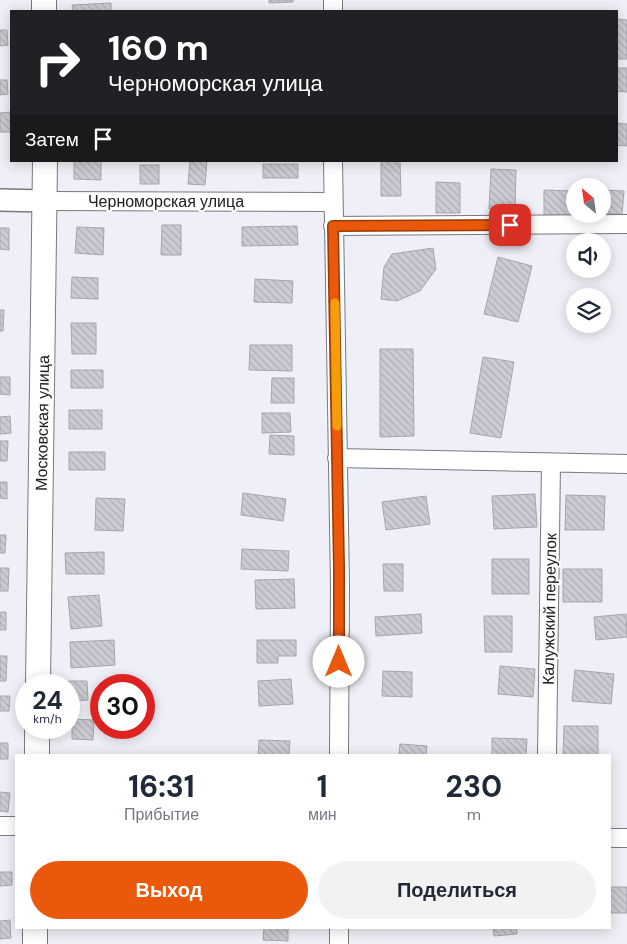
<!DOCTYPE html>
<html lang="ru">
<head>
<meta charset="utf-8">
<style>
  :root { --surface:#fff; --page:#f2f2f3; --text:#1f2937; --muted:#747a83; --accent:#ea580c }
  body { margin:0; font-family:"DM Sans",sans-serif; background:var(--page); color:var(--text); height:100vh; display:flex; flex-direction:column; font-size:19px; white-space:nowrap }
  * { box-sizing:border-box; margin:0 }
  p { font-size:16px; color:var(--muted) }
  .icon { flex:none; width:28px; height:28px; fill:none; stroke:currentColor; stroke-width:2; stroke-linecap:round; stroke-linejoin:round }
  .map { position:relative; flex:1; overflow:hidden }
  .side { position:absolute; left:15px; top:754px; width:596px; height:175px; display:flex; flex-direction:column; background:var(--surface); border-radius:0px; box-shadow:0 2px 12px #0003 }
  .side>* { flex:none }
  .guide { position:absolute; left:10px; top:10px; width:608px; height:152px; border-radius:0px; box-shadow:0 2px 12px #0003; background:#202124; color:#fff; overflow:hidden }
  .needle { width:32px; rotate:331deg }
  .fabs { position:absolute; left:566px; top:178px; display:grid; gap:10px }
  .fabs a { display:grid; place-items:center; width:45px; height:45px; border-radius:50%; background:var(--surface); box-shadow:0 2px 12px #0003; font-size:25px }
  .speed { position:absolute; left:15px; top:674px; display:flex; gap:10px; font-size:25px; font-weight:700; text-align:center }
  .speed>* { display:grid; place-content:center; width:65px; height:65px; border-radius:50%; background:var(--surface); box-shadow:0 2px 12px #0003; line-height:1 }
  .speed small { font-size:12px; font-weight:400 }
  .speed .limit { border:8px solid #d22; background:#fff; color:#111 }
  .pin { position:absolute; display:grid; place-items:center; width:42px; height:42px; color:#fff; margin:-21px; border-radius:10px; box-shadow:0 2px 8px #0006 }
  .me { position:absolute; width:55px; margin:-28px; rotate:0deg; stroke-linejoin:round; filter:drop-shadow(0 0 4px #0008) }
  .turn { display:flex; align-items:center; gap:18px; height:105px; padding:0 15px; font-size:22px }
  .turn .icon { width:65px; height:65px; stroke-width:2.5 }
  .turn b { display:block; font-size:35px; line-height:42px }
  .then { display:flex; align-items:center; height:48px; padding:0 15px; background:#0003; gap:10px; font-size:19px }
  .eta { display:flex; justify-content:space-evenly; align-items:center; height:85px; text-align:center }
  .eta b { font-size:30px; font-weight:700; line-height:35px }
  .button { display:flex; gap:10px; margin-top:auto; padding:10px 15px }
  .button a { flex:1; height:58px; border-radius:30px; background:var(--accent); color:#fff; font-size:20px; font-weight:700; line-height:58px; text-align:center }
  .button a+a { background:var(--page); color:var(--text) }
  .map>svg:first-child { display:block }
</style>
</head>
<body>
<div class="map">
<svg width="627" height="944" viewBox="0 0 627 944">
  <defs>
    <pattern id="building-back-hatch" width="6" height="6" patternUnits="userSpaceOnUse" patternTransform="scale(1.25)"><rect width="6" height="6" fill="#cccbd3"/><path d="M-1 5l2 2M0 0l6 6M5-1l2 2" fill="none" stroke="#afaeb5"/></pattern>
  </defs>
  <rect width="100%" height="100%" fill="#efeff7"/>
  <path fill="url(#building-back-hatch)" stroke="#a7a6ae" d="M269 0H293V2L269 3Z
    M111 3V11H73L72 5Z
    M616 19 627 20V59H616Z
    M0 30H7L8 45 0 46Z
    M616 68H627V92L616 91Z
    M0 80H7L8 94 0 95Z
    M11 112V132H0V113Z
    M616 123 627 124V146L616 145Z
    M74 161H101V180L74 179Z
    M190 161H207L205 185 188 184Z
    M381 161H400L401 196H381Z
    M263 164H298V178H263Z
    M140 165H159V184H140Z
    M491 169 516 170 515 210 489 209Z
    M436 182 460 183V213H436Z
    M544 190 572 191 571 216 544 215Z
    M602 190 624 191 622 214 602 213Z
    M162 225H181V255H161Z
    M297 226 298 245 242 246V227Z
    M77 227 104 228 103 255 75 253Z
    M0 228H9V250L0 249Z
    M433 248 436 269 420 291 397 301 381 299 384 267 392 254Z
    M498 257 532 266 518 322 484 314Z
    M72 277 98 278V299L71 298Z
    M255 279 293 281 292 303 254 302Z
    M0 310H4L3 331H0Z
    M71 323H96V354H72Z
    M250 345H292V371L249 370Z
    M380 349H413L414 436 380 437Z
    M483 357 514 362 501 438 470 433Z
    M71 370H103V388H71Z
    M0 377H10V395L0 394Z
    M272 378H294V403H271Z
    M69 410H102V429H69Z
    M262 413H290L291 432 262 433Z
    M10 416 11 433 0 434V417Z
    M270 435 294 436V455L269 454Z
    M0 441H8L7 461H0Z
    M69 452H105V470H69Z
    M0 482H7V499L0 498Z
    M243 493 286 499 283 521 241 515Z
    M535 494 537 527 494 529 492 496Z
    M566 495 605 496 604 530H565Z
    M426 496 430 524 386 530 382 502Z
    M96 498 125 499 123 531 95 530Z
    M0 535H6L5 553H0Z
    M242 549 289 551 288 571 241 569Z
    M104 552V574H66L65 553Z
    M492 559H529V594H492Z
    M383 564H403V591H384Z
    M0 568H9L8 591H0Z
    M563 569H602V602H563Z
    M294 579 295 608 256 609 255 580Z
    M99 595 102 626 71 629 68 597Z
    M0 612H6V630H0Z
    M421 614 422 633 376 636 375 617Z
    M626 614 627 637 596 640 594 617Z
    M484 616H512V652H485Z
    M114 640 115 665 71 668 70 642Z
    M257 640H296V656H278V663H257Z
    M0 656H7L6 681H0Z
    M500 666 535 669 533 697 498 694Z
    M575 670 614 674 611 704 572 701Z
    M383 671 412 672V697L382 696Z
    M291 679 293 704 259 706 258 681Z
    M69 681H87L88 700 69 701Z
    M0 696H10L9 711H0Z
    M72 719 94 720 93 740 72 739Z
    M564 726H598V755H563Z
    M492 738 527 739 526 755H492Z
    M259 740 290 741 289 755H258Z
    M0 743H8V759H0Z
    M400 744 427 746 426 755H399Z
    M0 792 10 793 8 812 0 811Z
    M0 872H12V885L0 886Z
    M610 887H627V913H610Z
    M10 920 11 938 0 939V921Z
    M264 928H288V941L263 940Z
    M493 928H517V934L494 936Z"/>
  <g fill="none" stroke-linecap="round" stroke-linejoin="round">
    <g stroke="#78787f" stroke-width="20">
      <path id="minor" d="M333 11V0
        M333 161 340 587 339 755
        M45 201 333 202
        M333 226 627 224
        M337 458 627 464
        M547 755 551 463
        M0 826H16
        M610 838H627
        M339 928V944"/>
    </g>
    <g stroke="#78787f" stroke-width="24">
      <path id="tertiary" d="M0 200 45 201"/>
    </g>
    <g stroke="#78787f" stroke-width="26">
      <path id="secondary" d="M44 0V11
        M38 685 45 161
        M37 755V728
        M35 944V928"/>
    </g>
    <use href="#minor" stroke="#fff" stroke-width="18"/>
    <use href="#tertiary" stroke="#fff" stroke-width="21"/>
    <use href="#secondary" stroke="#fff" stroke-width="24"/>
  </g>
  <g fill="none" stroke-linecap="round" stroke-linejoin="round">
    <g stroke="#983908" stroke-width="12">
      <path id="route" d="M339 662V568L333 226 510 225"/>
    </g>
    <use href="#route" stroke="#ea580c" stroke-width="9"/>
    <path stroke="#f59e0b" stroke-width="9" d="M335 303 337 426"/>
  </g>
  <g text-anchor="middle" stroke-width="4.5" stroke-linejoin="round" paint-order="stroke">
    <g font-size="16" fill="#202023" stroke="#fdfdfe">
      <text x="166" y="207">Черноморская улица</text>
      <text transform="translate(42 423) rotate(-89)" y="6">Московская улица</text>
      <text transform="translate(549 609) rotate(-89)" y="6">Калужский переулок</text>
    </g>
  </g>
</svg>
<div class="fabs">
<a><svg class="needle" viewBox="-14 -14 28 28"><path d="M0-13l5 13h-10z" fill="#e53935"/><path d="M0 13l5-13h-10z" fill="#747a83"/></svg></a>
<a><svg class="icon" aria-label="sound" viewBox="0 0 24 24"><path d="M4 9h4l5-4v14l-5-4H4zM17 9q2 3 0 6"/></svg></a>
<a><svg class="icon" aria-label="layers" viewBox="0 0 24 24"><path d="M12 4l9 5-9 5-9-5zM3 14l9 5 9-5"/></svg></a>
</div>
<div class="speed"><div>24<small>km/h</small></div><div class="limit">30</div></div>
<div class="pin" style="left:510px;top:225px;background:#d93025"><svg class="icon" aria-label="arrive" viewBox="0 0 24 24"><path d="M6 21V4h12l-3 4 3 4H6"/></svg></div>
<svg class="me" style="left:339px;top:662px" viewBox="-20 -20 40 40"><circle r="19" fill="#fff"/><path d="M0-13L10 11 0 6-10 11z" fill="#ea580c"/></svg>
<div class="guide">
<div class="turn"><svg class="icon" aria-label="right" viewBox="0 0 24 24"><path d="M7 20v-9h11M14 6l5 5-5 5"/></svg><div><b>160 m</b>Черноморская улица</div></div>
<div class="then">Затем<svg class="icon" aria-label="arrive" viewBox="0 0 24 24"><path d="M6 21V4h12l-3 4 3 4H6"/></svg></div>
</div>
<section class="side">
<div class="eta">
<div><b>16:31</b><p>Прибытие</p></div>
<div><b>1</b><p>мин</p></div>
<div><b>230</b><p>m</p></div>
</div>
<div class="button"><a>Выход</a><a>Поделиться</a></div>
</section>
</div>
</body>
</html>
